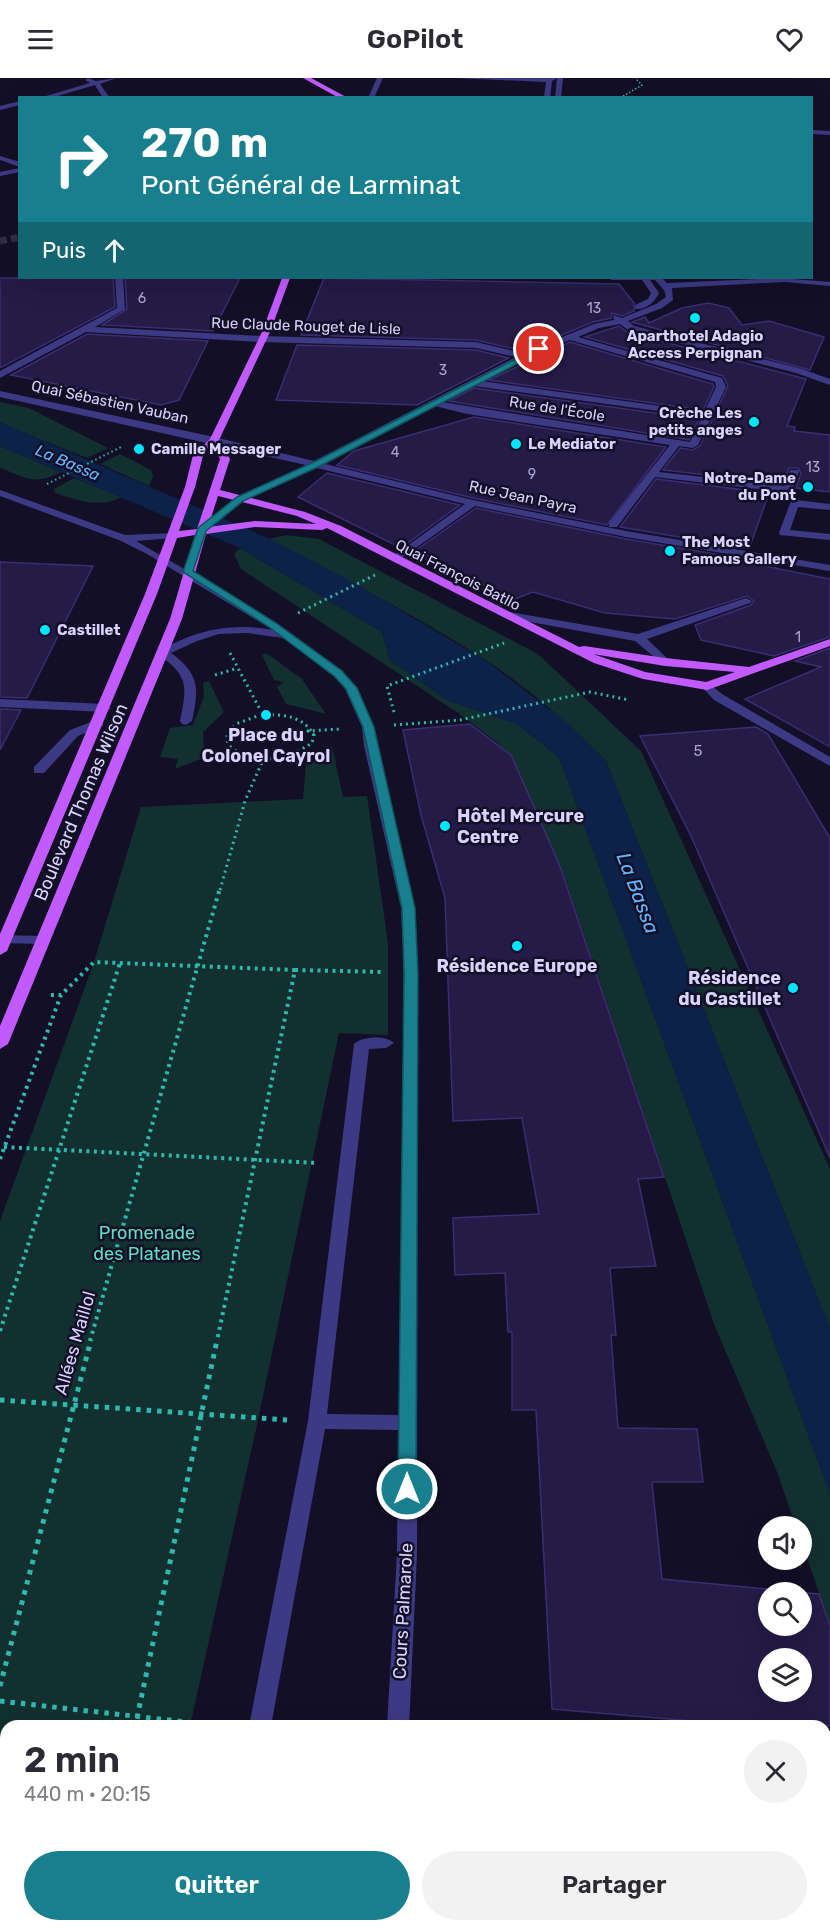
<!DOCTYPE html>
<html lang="fr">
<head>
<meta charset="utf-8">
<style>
  :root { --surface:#fff; --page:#f2f2f3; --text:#2b2b33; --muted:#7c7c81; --accent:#187f8f }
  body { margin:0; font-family:Rubik,sans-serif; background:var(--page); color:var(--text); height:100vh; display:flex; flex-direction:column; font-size:22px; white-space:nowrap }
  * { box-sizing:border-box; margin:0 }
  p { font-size:20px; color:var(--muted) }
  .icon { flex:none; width:33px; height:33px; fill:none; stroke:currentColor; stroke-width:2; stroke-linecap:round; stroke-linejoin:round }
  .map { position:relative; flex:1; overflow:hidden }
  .drawer { position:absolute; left:0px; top:1642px; width:831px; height:212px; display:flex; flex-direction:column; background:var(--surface); border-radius:18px 18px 0 0; box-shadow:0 6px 24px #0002 }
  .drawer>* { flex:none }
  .guide { position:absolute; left:18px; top:18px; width:795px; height:183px; border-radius:0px; box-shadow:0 6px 24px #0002; background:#187f8f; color:#fff; overflow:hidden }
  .tools { position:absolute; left:758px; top:1438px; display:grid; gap:12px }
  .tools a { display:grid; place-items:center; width:54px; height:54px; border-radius:50%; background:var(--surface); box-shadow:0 6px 24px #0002; font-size:30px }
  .pin { position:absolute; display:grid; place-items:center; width:51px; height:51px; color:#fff; margin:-26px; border:3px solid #fff; border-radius:50%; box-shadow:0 2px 6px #0007 }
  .me { position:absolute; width:66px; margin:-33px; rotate:0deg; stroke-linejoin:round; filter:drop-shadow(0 0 4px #0008) }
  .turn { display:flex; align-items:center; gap:21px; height:126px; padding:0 24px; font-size:27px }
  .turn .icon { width:78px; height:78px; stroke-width:2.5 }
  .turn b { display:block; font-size:42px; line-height:51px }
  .then { display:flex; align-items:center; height:57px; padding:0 24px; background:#0003; gap:12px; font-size:22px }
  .round { display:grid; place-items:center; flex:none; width:63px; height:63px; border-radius:32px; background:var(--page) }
  .overview { display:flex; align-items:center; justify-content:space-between; height:102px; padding:0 24px }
  h1 { font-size:36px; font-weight:600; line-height:45px }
  .primary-button { display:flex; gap:12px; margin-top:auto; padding:12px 24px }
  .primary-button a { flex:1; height:69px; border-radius:36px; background:var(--accent); color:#fff; font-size:24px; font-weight:600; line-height:69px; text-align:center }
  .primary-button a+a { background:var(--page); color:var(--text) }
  header { display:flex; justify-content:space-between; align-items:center; height:78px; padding:0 24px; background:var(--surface); font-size:27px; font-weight:600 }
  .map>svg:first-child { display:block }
</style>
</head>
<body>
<header><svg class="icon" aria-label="menu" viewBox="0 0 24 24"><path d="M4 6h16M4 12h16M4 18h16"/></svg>GoPilot<svg class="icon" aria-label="heart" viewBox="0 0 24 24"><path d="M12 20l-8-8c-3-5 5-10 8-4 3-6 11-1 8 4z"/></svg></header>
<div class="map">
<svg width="830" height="1853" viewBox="0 0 830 1853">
  <rect width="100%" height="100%" fill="#130f26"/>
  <path fill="#12302f" d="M0 324 29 330 108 370 87 380 10 349 0 344Z
    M0 368 61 394C33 408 28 400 0 390Z
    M120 376 151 392 153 398 149 408 100 386Z
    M74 400 122 419C100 431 77 422 55 415L54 411Z
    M286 457 319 461 538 576 641 673 830 1091V1251L606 683C570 647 530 611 487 583 417 538 342 499 268 461Z
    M240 470 382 554 390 582 447 622 517 646 559 679 830 1416V1548L801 1462V1449H796L777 1394 714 1246 564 797 514 683 498 665 458 635 241 491 234 476Z
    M266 575 302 601 326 636 286 626 277 609 284 604 274 602 262 577Z
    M209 603 224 634 203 654 204 669 211 677 175 691 178 681 160 679 170 650 193 647 204 618 203 605Z
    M332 668 343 719 367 718 388 865V957L339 955 258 1342 190 1648H6V1848H145L144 1853H0V1143L94 884 141 729 303 721 306 685 319 679Z"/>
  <path fill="#0c2248" d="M0 344 268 460 351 503 488 584 571 648 606 683 830 1251V1416L559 679 517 646 447 622 390 582 382 554 240 470 0 368Z
    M3 1695H6V1848H47L44 1853H0V1702Z"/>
  <path fill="#241b47" stroke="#3b2d73" stroke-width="1.5" fill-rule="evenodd" d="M0 200H113L115 229 0 290Z
    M125 200H240L213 253 102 247 127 231Z
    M324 200 619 206 634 225V233L622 238 612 235 611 240 593 244 523 273 476 262 301 257Z
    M708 225 729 230 742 247 769 243 824 259 810 292 632 244 645 239 649 245 682 230Z
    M619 248 627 254 806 301 787 348 795 349 794 353 830 357V414L796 410 801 395 798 390H789L783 406 663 392 680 370 693 372 700 368 728 308 723 298 585 259Z
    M87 256 208 263 179 322 161 327 11 297Z
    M570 264 713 306 714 309 703 332 489 302Z
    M297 267 476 272 509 280 417 327 276 322Z
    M474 310 699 341 689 362 449 323Z
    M474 339 666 369 607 447 473 420 337 387 354 373Z
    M327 395 460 427 401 470 298 419Z
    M656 401 769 415 749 471 620 449Z
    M476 430 626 461 745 481 744 484 830 501V559L774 578 701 562 695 547 751 527 754 523 747 518 675 541 605 535 533 514 515 521 412 475Z
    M0 484 93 488 27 620 0 619Z
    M830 570V669L745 621 821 589 795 583Z
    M0 631 21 632 0 672Z
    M470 646 511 677 543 749 561 791 664 1099 638 1101 656 1188 610 1190 616 1257H611L618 1350 697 1351 703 1404H652L662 1501 819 1516 830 1548V1648H751L552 1631 536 1332H512V1254H508L505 1195 455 1197 453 1140 539 1136 522 1040 453 1043 445 820 421 737 403 652ZM768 1515H801V1548H768ZM768 1581H801V1614H768Z
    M756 649 768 656 830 760V1080L691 758 640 658Z"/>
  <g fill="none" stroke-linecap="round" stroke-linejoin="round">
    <path stroke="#312d47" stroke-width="7" stroke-dasharray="7 4" stroke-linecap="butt" d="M0 163 20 159"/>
    <path stroke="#2fb8b0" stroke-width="1.5" stroke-dasharray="1.5 2" stroke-linecap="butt" d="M620 20 642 7 635 0"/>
    <path stroke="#2fb8b0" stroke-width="2" stroke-dasharray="1.5 3" stroke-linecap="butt" d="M47 406 121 369"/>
    <path stroke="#2fb8b0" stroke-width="3" stroke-dasharray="2 4" stroke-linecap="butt" d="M298 535 375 497
      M230 575 263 637
      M215 597 238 590
      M394 634 387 608 504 565
      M260 637C282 636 302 637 314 657L312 665C285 683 255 689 228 667L227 656 236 646Z
      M394 647 460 642 590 614 629 622
      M314 657 308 653 341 651
      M220 812 245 723 263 682"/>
    <path stroke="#2fb8b0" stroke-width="4" stroke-dasharray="3 4.5" stroke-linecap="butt" d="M295 892 383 894
      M51 917H61L94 884 295 892 217 1263
      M4 1069 317 1085
      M0 1081 61 917
      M0 1253 120 885
      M90 1263 220 810"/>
    <path stroke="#2fb8b0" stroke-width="5" stroke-dasharray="4.5 6" stroke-linecap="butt" d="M0 1322 287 1342
      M0 1608 91 1262
      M0 1623 195 1645 194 1648
      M137 1640 217 1262
      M151 1853 153 1848"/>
    <path fill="#3d3a85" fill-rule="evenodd" d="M88 0 96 3 117 0 100 6 110 20H103L95 7 51 20H39L90 5 85 2Z
      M377 0H383L374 20H368Z
      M455 0H563L561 20H555L557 0 552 3 550 20H544L546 4Z
      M20 23V27L0 32V28Z
      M812 52 830 53V57L812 56Z
      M0 78 20 84V89L0 82Z
      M20 90V94L0 98V94Z
      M115 200H123L125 231 95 249 261 258 476 264 523 275 594 246 614 242 613 237 622 240 656 226 666 219 664 212 655 202H650L659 215C655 224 646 232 635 231V227L648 221 651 215 642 202H612L608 200H662L667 205 780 200 830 204V208L785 204 672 210 673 222 662 230 628 243 634 248 802 291 830 301V307L796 295 628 252 620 246 599 250 578 259 722 300 726 309 698 367 693 370 679 368 659 394 784 408 790 392H798L799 394 793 411 797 420 796 422 830 426V432L798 429 790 452 830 456V462L780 457 779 455 791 423 784 414 655 399 617 449H609V445L670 367 467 336 435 328 325 386 473 422 626 453 830 487V493L626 459 475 428 396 484 392 483V479L465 426 317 390 244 423 206 454H198V450L236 419 306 387 0 319V313L214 359 314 383 516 279 476 270 261 264 86 254 0 300V293L117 230ZM570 262 715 304 716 309 704 334 482 303 527 280ZM474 308 702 339 690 364 442 324Z
      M0 412 125 457 176 455V459L172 460 136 463 277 545 342 592 357 610 374 649 376 668 415 830 418 895 417 1477 409 1648H387L397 1477 398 1352 325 1351 271 1648H249L308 1343 354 966C362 958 386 957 394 965L386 970 369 971 327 1336 399 1337 404 895 401 830 364 668 362 649 345 611 334 598 283 560 247 555 219 556 197 563 171 575C200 596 199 611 192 643L186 647 182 646 180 643C187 609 189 598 159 577V573C196 552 230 544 273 552L147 476 119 462 0 418Z
      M746 520 752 523 750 525 647 561 671 584 665 588 635 563 503 539 497 536 503 533 638 556Z
      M707 604 722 616 830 679V688L714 622 701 608Z
      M0 621 105 626 111 630 105 634 0 629Z
      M99 641 103 642V648L78 658 44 695H34V689L70 652Z
      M0 857 43 858 50 862 43 866 0 865Z
      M211 1848H235L234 1853H210Z
      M359 1848H383L382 1853H358Z"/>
    <path fill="#c25bff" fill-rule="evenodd" d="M303 0H311L348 20H339Z
      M282 200H290L270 254 219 362 230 381 220 412 305 434 341 448 579 569 584 568 665 580 749 589 830 561V568L707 612 643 601 594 585 327 450 322 452 255 449 206 456 182 541 8 966 0 971V948L170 541 195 457 177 460 157 516 7 873 0 877V856L145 516 185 409 193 377 210 361 262 254ZM213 368 220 381 197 451 179 453 195 409 203 378ZM218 418 297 438 316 446 255 443 208 449ZM593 576 665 588 735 594 706 604 645 594Z"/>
  </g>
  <path fill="#187f8f" stroke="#10535d" stroke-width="1.5" d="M539 269 542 273 320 388 243 423 206 453 193 493 276 545 342 593 357 610 374 649 415 830 418 895 416 1411 413 1416H401L398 1411 404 895 402 830 363 649 346 611 334 598 269 549 183 494 198 450 237 419 314 384Z"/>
  <g fill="#00e5ff" stroke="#130f26" stroke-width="2">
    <circle cx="695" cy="240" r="6"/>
    <circle cx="754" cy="344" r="6"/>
    <circle cx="516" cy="366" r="6"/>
    <circle cx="139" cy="371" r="6"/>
    <circle cx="808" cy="409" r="6"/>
    <circle cx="670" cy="473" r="6"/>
    <circle cx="45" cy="552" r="6"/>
    <circle cx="266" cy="637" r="6"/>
    <circle cx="445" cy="748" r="6"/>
    <circle cx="517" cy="868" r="6"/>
    <circle cx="793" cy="910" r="6"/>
  </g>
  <g text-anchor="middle" stroke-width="5" stroke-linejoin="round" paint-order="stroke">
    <g font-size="14" fill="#aca6d1">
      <text x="142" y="225">6</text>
      <text x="594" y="235">13</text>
      <text x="443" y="297">3</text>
      <text x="395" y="379">4</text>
      <text x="813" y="394">13</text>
      <text x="532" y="401">9</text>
      <text x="798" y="564">1</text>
    </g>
    <g font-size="15" fill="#d9d4ff" stroke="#130f26">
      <text transform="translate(306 248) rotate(2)" y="5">Rue Claude Rouget de Lisle</text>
      <text transform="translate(110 324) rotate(12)" y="5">Quai Sébastien Vauban</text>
      <text transform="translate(557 331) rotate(9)" y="5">Rue de l'École</text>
      <text transform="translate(523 419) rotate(12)" y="5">Rue Jean Payra</text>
      <text transform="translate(458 497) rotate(27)" y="5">Quai François Batllo</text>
    </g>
    <g font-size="15" font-weight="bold" fill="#d9d4ff" stroke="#130f26" text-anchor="start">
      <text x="695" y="263" text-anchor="middle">Aparthotel Adagio<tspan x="695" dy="17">Access Perpignan</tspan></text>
      <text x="742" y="340" text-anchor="end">Crèche Les<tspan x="742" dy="17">petits anges</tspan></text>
      <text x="528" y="371">Le Mediator</text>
      <text x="151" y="376">Camille Messager</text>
      <text x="796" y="405" text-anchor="end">Notre-Dame<tspan x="796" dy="17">du Pont</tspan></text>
      <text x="682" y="469">The Most<tspan x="682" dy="17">Famous Gallery</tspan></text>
      <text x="57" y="557">Castillet</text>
    </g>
    <g font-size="15" fill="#aca6d1">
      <text x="698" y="678">5</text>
    </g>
    <g font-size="16" font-style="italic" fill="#62b6ff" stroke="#130f26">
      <text transform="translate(68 384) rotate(23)" y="6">La Bassa</text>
    </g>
    <g font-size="18" font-weight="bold" fill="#d9d4ff" stroke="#130f26">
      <text x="266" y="663">Place du<tspan x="266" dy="21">Colonel Cayrol</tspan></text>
      <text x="457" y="744" text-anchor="start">Hôtel Mercure<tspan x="457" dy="21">Centre</tspan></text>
      <text x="517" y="894">Résidence Europe</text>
      <text x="781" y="906" text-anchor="end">Résidence<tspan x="781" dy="21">du Castillet</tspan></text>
    </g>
    <g font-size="18" fill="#d9d4ff" stroke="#130f26">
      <text transform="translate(81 724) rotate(-67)" y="6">Boulevard Thomas Wilson</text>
      <text transform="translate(75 1265) rotate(-74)" y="6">Allées Maillol</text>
      <text transform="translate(403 1533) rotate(-87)" y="6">Cours Palmarole</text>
    </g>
    <g font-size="18" fill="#5fe0c0" stroke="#130f26">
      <text x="147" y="1161">Promenade<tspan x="147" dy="21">des Platanes</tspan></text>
    </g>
    <g font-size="20" font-style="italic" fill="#62b6ff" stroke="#130f26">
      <text transform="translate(638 815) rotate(69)" y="7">La Bassa</text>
    </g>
  </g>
</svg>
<div class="tools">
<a><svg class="icon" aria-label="sound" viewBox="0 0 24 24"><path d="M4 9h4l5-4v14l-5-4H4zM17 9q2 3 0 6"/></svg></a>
<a><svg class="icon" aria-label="search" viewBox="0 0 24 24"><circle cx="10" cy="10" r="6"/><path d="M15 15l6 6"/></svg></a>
<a><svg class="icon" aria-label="layers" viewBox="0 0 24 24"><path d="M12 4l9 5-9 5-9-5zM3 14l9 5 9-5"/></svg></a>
</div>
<div class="pin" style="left:539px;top:271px;background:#d93025"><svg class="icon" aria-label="arrive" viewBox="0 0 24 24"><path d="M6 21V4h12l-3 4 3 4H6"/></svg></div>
<svg class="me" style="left:407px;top:1411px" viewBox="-20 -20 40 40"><circle r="17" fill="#187f8f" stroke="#fff" stroke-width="3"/><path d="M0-11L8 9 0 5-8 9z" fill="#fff"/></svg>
<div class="guide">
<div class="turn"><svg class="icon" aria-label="right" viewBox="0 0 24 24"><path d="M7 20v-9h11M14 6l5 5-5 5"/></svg><div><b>270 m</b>Pont Général de Larminat</div></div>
<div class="then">Puis<svg class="icon" aria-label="ahead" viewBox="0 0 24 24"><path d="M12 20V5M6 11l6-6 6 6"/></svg></div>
</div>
<section class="drawer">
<div class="overview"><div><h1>2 min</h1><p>440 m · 20:15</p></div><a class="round"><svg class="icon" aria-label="close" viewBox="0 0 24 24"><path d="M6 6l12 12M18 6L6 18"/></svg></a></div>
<div class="primary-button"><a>Quitter</a><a>Partager</a></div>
</section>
</div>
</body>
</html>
